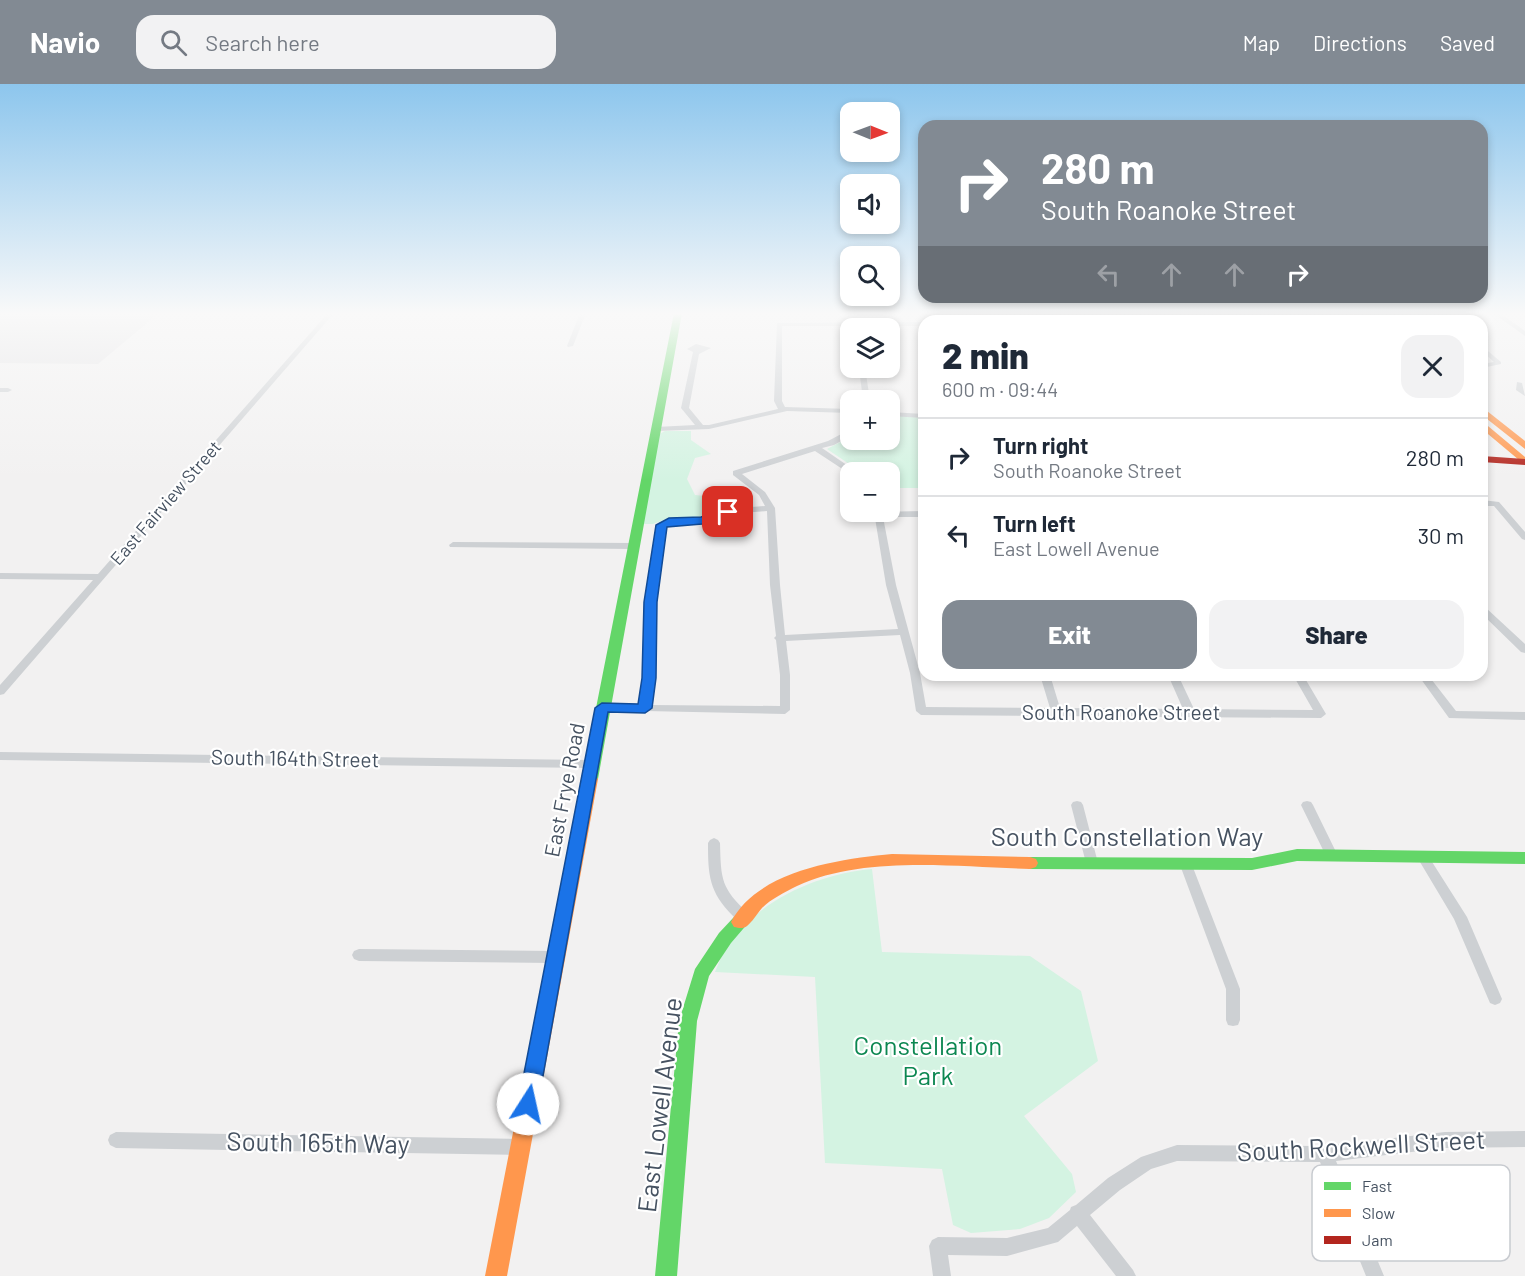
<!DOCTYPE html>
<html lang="en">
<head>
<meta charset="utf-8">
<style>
  :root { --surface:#fff; --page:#f2f2f3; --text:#1f2937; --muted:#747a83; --line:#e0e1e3; --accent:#828a93 }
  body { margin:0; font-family:Barlow,sans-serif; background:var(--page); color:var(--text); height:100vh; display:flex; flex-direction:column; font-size:22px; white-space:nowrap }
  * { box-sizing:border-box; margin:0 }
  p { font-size:20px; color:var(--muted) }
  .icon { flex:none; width:33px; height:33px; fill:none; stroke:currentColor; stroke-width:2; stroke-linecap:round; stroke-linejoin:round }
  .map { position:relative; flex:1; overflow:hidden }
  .side { position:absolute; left:918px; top:231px; width:570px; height:366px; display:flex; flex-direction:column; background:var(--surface); border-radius:18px; box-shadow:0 3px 9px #0003 }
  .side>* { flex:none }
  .banner { position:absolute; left:918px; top:36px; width:570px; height:183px; border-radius:18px; box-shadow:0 3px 9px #0003; background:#828a93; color:#fff; overflow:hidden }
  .needle { width:39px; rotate:91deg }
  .controls { position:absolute; left:840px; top:18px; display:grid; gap:12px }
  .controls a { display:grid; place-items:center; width:60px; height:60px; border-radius:12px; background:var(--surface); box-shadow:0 3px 9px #0003; font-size:30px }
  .pin { position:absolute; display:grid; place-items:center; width:51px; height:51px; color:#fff; margin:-26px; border-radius:12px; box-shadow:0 3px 9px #0006 }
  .me { position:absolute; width:66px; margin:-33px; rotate:10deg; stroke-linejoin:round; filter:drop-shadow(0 0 4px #0008) }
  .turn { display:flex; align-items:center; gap:21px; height:126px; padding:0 24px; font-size:27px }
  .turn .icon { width:78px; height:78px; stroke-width:2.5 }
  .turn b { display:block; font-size:42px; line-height:51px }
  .lanes { display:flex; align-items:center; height:57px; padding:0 24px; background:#0003; justify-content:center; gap:30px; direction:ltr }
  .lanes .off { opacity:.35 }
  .round { display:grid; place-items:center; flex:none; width:63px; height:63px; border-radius:18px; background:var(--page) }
  .head { display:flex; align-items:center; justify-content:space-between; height:102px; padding:0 24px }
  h1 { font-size:36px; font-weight:800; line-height:45px }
  .primary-button { display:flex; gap:12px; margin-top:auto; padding:12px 24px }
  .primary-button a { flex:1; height:69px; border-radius:18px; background:var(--accent); color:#fff; font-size:24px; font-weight:800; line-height:69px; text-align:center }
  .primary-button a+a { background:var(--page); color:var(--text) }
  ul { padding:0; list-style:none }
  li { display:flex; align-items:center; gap:18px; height:78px; padding:0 24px; border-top:2px solid var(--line) }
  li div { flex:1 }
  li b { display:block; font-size:22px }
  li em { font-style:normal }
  header { display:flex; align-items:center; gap:36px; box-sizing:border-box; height:84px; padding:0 30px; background:var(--accent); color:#fff }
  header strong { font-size:28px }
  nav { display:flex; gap:33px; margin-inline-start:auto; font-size:21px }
  .search { width:420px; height:54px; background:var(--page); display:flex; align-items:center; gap:15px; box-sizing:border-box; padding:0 21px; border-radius:18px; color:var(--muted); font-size:22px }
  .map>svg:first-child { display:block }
</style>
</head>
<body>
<header>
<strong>Navio</strong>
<div class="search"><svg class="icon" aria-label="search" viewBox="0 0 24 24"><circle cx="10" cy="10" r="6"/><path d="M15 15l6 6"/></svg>Search here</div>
<nav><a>Map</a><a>Directions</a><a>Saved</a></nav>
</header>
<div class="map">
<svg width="1525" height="1192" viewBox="0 0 1525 1192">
  <rect width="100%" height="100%" fill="#f2f1f1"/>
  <path fill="#e3e2e4" d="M0 229H159L98 280 0 279Z"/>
  <path fill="#d4f3e2" d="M1380 229H1435L1445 237H1389Z
    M890 331 924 334V404H890V388H861L827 365 850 353V356H890Z
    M665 347H691V356L711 370 695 374 687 395 695 411 705 412 712 424 750 420 754 423 720 427 701 434H670L653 440H642L658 351Z
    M872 785 882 868 1030 872 1081 907 1098 977 1024 1032 1072 1090 1076 1108 1049 1134 1020 1145 971 1149 953 1141 942 1085 825 1079 815 893 715 888C719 879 723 867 729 859 762 814 819 790 872 785Z"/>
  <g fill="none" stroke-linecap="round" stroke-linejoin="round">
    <path fill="#cdd0d3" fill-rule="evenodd" d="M328 229H334L4 610 0 611V601L93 496 0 495V489L98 490Z
      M580 229H586L573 262 568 263 567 262Z
      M1437 229H1444L1453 237H1446Z
      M1493 229H1500L1525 247V252Z
      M1052 235H1162L1165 237H1049Z
      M924 238V242H782V317L785 323 850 325V329L787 327 709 345 656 347 652 345 656 343 695 341 681 324 693 268 687 265 696 260 711 264 699 270 689 324 703 341H709L778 325 774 317 777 239Z
      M1482 262 1501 278V280L1482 284V280L1494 278 1482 267Z
      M859 284H865L870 316H863Z
      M1517 298 1522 299 1525 312 1516 306Z
      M0 304H8L12 306 8 308H0Z
      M890 328 924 330V334L890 332Z
      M847 347H850V352L834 361 822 364 854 386 855 388H850V390L815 367 742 390 765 408 775 424 780 501 785 551 898 545 886 501 874 428 924 427V433H883L896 501 920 589 926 623 1050 624 1040 591H1050L1060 624 1183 625 1168 591H1178L1194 625 1313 626 1293 591H1303L1326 630 1321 634 921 631 916 627 910 589 900 551 786 557 790 591V626L785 630 598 626 597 624 598 622 602 620 640 621 650 487 658 439 668 435 698 434 728 425 765 422 759 411 733 391V387L828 357ZM767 427 770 501 776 552 774 554 776 556 780 591V622L651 621 659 487 665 442 669 441 699 440 729 430Z
      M1482 416 1499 418 1525 448V456L1522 455 1494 422H1482Z
      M453 458 633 459 637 462 633 465 450 463 449 461Z
      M1482 522 1485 523 1525 560V569L1521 568 1482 530Z
      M1418 591H1428L1456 627 1525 628V636L1449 634Z
      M0 668 591 676 595 677 597 680 595 683 591 684 0 676Z
      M1077 717 1081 718 1083 721 1098 779 1096 782 1092 784 1088 782 1086 779 1071 721 1073 718Z
      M1307 717 1311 718 1313 721 1338 772 1336 775 1332 777 1328 775 1326 772 1301 721 1303 718Z
      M714 754 718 756 720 759C721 796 721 804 749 830L751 834 749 838C741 840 738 837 733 832 709 808 708 791 708 759L710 756Z
      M1423 768 1427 770 1467 833 1502 915 1500 919 1495 921 1490 919 1454 835 1417 773 1419 770Z
      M1186 776 1190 778 1192 781 1240 905V936L1238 941 1233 942 1228 941 1226 936V905L1180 781 1182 778Z
      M359 865 554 867 559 869 561 873 559 877 554 879 359 877 354 875 352 871 354 867Z
      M1525 1047V1063L1445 1064 1336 1077 1384 1192H1366L1320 1078 1177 1077 1151 1085 1120 1106 1090 1131 1133 1186 1136 1192H1116L1077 1142 1058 1158 1007 1172 948 1171 951 1192H933L929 1162 932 1156 938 1153 1007 1154 1048 1144 1070 1126 1071 1123 1076 1121 1108 1094 1141 1073 1177 1061 1325 1062 1445 1048Z
      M116 1048 521 1055 527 1058 529 1063 527 1068 521 1071 116 1064 110 1061 108 1056 110 1051Z"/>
    <path fill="#63d668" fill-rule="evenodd" d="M674 229H682L598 695 595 699H585L582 695Z
      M1367 229H1376L1384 237H1375Z
      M1297 765 1525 768V780L1297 777 1252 786 1030 785 1024 783 1022 779 1024 775 1030 773 1252 774Z
      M740 831 746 833 749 838 731 859 709 892 697 937 677 1192H655L679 937 695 885 719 849 734 833Z"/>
    <path fill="#ff974d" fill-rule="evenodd" d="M973 229H982L993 237H984Z
      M1348 229H1357L1366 237H1357Z
      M1482 323 1525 357V365L1482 331Z
      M1482 337 1525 373V381L1482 345Z
      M590 690 595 691 598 695 507 1192H485L582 695 585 691Z
      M892 770 1030 773 1036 775 1038 779 1036 783 1030 785C957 783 864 771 797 802 785 808 771 815 762 824 757 830 752 838 747 842 743 845 739 844 734 843L731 838C758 786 840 775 892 770Z"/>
    <path fill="#b3261e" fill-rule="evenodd" d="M1482 372 1525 375V381L1482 378Z"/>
  </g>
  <linearGradient id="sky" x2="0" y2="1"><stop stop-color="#8dc6ed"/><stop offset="0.58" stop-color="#f9f9f9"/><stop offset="1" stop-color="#f9f9f9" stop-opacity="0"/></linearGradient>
  <rect width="1525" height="396" fill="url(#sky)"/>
  <path fill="#1a73e8" stroke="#114b97" stroke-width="1.5" d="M728 425 733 428 732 431 702 440 667 443 657 518 656 594 652 624 645 629 608 628 538 1020 535 1027 528 1030 521 1027 518 1020 595 624 602 619 638 620 642 594 644 518 656 441 669 434 701 433Z"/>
  <g text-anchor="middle" stroke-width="4.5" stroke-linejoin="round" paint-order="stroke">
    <g font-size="18" fill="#465261" stroke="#fff">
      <text transform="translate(166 419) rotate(-49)" y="6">East Fairview Street</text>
    </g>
    <g font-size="21" fill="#465261" stroke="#fff">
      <text x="1121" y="636">South Roanoke Street</text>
      <text transform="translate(295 675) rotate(1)" y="7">South 164th Street</text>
      <text transform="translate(565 706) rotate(-79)" y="7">East Frye Road</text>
    </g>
    <g font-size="26" fill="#465261" stroke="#fff">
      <text x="1127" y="762">South Constellation Way</text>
      <text transform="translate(660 1021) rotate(-83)" y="9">East Lowell Avenue</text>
      <text transform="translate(318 1059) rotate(1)" y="9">South 165th Way</text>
      <text transform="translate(1361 1062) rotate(-3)" y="9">South Rockwell Street</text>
    </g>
    <g font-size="26" fill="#0c8751" stroke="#fff">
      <text x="928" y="971">Constellation<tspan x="928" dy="30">Park</tspan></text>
    </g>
  </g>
  <rect x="1312" y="1081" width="198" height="96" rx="9" fill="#fff" stroke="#c8cbd0" stroke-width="1.5"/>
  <rect x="1324" y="1098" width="27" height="8" fill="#63d668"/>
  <rect x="1324" y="1125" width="27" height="8" fill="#ff974d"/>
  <rect x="1324" y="1152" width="27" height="8" fill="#b3261e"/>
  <g font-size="16" fill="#465261">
    <text x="1362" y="1108">Fast</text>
    <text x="1362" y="1135">Slow</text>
    <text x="1362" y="1162">Jam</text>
  </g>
</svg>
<div class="controls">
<a><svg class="needle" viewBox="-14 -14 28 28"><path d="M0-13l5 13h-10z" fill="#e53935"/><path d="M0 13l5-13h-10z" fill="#747a83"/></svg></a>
<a><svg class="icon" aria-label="sound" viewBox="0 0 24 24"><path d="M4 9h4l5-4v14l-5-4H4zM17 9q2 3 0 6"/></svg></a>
<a><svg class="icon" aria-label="search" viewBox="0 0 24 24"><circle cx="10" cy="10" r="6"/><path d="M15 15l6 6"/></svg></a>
<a><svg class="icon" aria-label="layers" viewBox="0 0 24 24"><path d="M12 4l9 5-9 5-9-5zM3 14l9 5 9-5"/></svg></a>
<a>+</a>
<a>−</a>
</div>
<div class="pin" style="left:728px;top:428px;background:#d93025"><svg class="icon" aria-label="arrive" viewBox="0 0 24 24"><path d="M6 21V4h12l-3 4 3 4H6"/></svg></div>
<svg class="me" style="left:528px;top:1020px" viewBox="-20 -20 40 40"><circle r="19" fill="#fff"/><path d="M0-13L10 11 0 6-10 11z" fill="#1a73e8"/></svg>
<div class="banner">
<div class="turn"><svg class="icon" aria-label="right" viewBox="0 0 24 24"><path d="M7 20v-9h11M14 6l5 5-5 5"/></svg><div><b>280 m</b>South Roanoke Street</div></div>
<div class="lanes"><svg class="icon off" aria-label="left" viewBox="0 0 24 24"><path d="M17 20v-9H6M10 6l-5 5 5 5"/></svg><svg class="icon off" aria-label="ahead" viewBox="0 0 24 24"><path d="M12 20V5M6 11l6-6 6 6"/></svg><svg class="icon off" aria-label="ahead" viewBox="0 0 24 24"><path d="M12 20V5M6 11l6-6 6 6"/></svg><svg class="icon" aria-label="right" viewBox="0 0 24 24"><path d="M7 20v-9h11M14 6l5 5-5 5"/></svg></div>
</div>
<section class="side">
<div class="head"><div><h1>2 min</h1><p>600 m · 09:44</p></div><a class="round"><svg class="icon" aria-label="close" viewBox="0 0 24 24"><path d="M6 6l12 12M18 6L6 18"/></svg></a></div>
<ul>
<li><svg class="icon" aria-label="right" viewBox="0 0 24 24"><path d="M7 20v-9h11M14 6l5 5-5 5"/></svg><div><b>Turn right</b><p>South Roanoke Street</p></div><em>280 m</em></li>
<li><svg class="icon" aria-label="left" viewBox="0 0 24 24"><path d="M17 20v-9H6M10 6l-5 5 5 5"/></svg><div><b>Turn left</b><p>East Lowell Avenue</p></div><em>30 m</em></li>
</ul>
<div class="primary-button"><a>Exit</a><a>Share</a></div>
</section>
</div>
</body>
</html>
